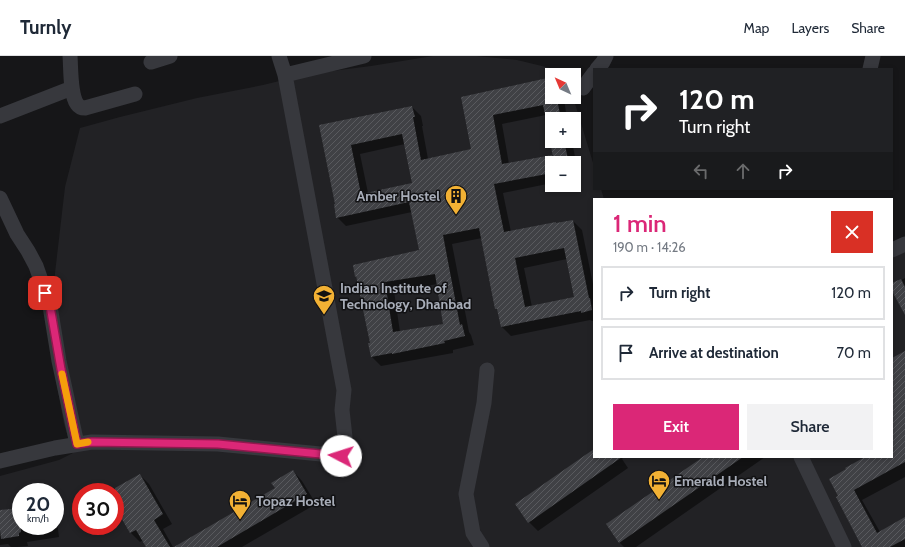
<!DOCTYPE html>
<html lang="en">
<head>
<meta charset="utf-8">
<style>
  :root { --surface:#fff; --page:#f2f2f3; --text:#1f2937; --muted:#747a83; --line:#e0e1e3; --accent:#db2777 }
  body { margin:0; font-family:Cabin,sans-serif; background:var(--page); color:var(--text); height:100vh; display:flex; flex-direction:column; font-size:15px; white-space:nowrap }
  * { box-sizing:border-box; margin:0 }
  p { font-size:13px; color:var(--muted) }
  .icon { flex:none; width:22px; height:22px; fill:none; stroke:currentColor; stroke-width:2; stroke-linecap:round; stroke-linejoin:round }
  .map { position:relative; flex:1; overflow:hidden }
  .panel { position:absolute; left:593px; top:142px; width:300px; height:260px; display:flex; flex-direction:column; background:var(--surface); border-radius:0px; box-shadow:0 2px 6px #0003 }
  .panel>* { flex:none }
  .hud { position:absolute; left:593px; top:12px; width:300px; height:122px; border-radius:0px; box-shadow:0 2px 6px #0003; background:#202124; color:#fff; overflow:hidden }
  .needle { width:26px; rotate:316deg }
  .buttons { position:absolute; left:545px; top:12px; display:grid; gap:8px }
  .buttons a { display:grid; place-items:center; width:36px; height:36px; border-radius:0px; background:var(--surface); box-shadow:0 2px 6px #0003; font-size:20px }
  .speed { position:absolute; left:12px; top:427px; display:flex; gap:8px; font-size:20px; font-weight:700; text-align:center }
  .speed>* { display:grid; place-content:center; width:52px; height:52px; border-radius:50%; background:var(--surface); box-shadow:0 2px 6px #0003; line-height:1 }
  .speed small { font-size:10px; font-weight:400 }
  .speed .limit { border:6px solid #d22; background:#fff; color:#111 }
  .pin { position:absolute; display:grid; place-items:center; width:34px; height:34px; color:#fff; margin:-17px; border-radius:8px; box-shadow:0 2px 6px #0006 }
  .me { position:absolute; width:44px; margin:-22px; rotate:275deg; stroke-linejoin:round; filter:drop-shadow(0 0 3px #0008) }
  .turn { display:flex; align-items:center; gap:14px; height:84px; padding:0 20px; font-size:18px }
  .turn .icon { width:52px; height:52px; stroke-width:2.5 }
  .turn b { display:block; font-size:28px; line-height:34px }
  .lanes { display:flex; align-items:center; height:38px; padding:0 20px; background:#0003; justify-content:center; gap:20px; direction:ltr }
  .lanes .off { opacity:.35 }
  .round { display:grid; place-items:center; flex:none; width:42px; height:42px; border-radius:0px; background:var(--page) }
  .head { display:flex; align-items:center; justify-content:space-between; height:68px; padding:0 20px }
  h1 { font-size:24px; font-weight:600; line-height:30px; color:var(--accent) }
  .action { display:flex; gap:8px; margin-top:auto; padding:8px 20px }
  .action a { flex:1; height:46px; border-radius:0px; background:var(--accent); color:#fff; font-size:16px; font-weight:600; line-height:46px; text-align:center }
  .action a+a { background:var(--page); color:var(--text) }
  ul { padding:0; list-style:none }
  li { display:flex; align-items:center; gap:12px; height:54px; margin:0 8px 6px; padding:0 12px; border:2px solid var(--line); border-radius:0px }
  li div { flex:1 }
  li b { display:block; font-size:15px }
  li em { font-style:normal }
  header { display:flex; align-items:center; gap:24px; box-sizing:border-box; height:56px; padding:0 20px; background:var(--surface); border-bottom:1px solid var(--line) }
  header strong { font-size:19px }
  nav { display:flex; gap:22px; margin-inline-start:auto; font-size:14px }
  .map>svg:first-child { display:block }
</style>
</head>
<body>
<header>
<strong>Turnly</strong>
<nav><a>Map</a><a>Layers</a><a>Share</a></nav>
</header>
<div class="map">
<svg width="905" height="491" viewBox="0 0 905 491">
  <defs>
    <pattern id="building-hatch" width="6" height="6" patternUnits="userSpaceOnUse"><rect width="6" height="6" fill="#404145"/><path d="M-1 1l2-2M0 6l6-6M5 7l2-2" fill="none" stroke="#595a5e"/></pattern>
  </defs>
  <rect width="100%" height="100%" fill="#161618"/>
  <path fill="#222225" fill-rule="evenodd" d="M433 0H476L517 4 567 16V19H552V41H573L594 110V133H601L604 143H594V401H892V200L905 194V491H0V420L59 404 73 397 64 368 52 302 55 217 65 131 80 72 120 61 197 42 263 29 308 18 371 10ZM552 63H574V85H552ZM552 107H574V129H552ZM21 436H55V470H21ZM81 436H115V470H81Z"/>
  <path fill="#0007" fill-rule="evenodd" d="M552 22V41H565V43H564L567 63H552V85H572L579 122 574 123V107H552V127L503 137 511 176 573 165 582 174 594 233V265H592L590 264 511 280 502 271 498 254 496 252 482 182 452 188 469 276 471 279 474 289 453 294V297L381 310 372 301 369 288 371 287 356 220 420 195 412 156 346 170 337 161 336 149 320 70 412 51 421 60 423 70H422L428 103 472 94 462 42ZM546 59 553 100 509 108 502 68ZM405 88 413 128 368 137 360 98ZM567 203 575 242 532 251 524 212ZM438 228 444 268 400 276 394 235Z
    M905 222V257L892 233V229Z
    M905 297V421L862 444 880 476 905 462V491H864L839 440 867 401H892V303Z
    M594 395V401H624L622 403 628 412 538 475 529 466Z
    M704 401H765L636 491H624L620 487 607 469Z
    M293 415 302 425 316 448 242 491H176L276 433Z
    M140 419 149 428 172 468 163 473 173 491H147L143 484 140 486 131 477 115 449V436H110Z
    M21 453V470H55V457L56 458 59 481 27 486 28 490 17 491H11L8 488 0 489V455Z"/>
  <path fill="url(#building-hatch)" fill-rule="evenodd" d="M552 21V43H557L561 63H546L543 49 493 59 502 108 552 99V117L494 128 504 176 556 166V167L573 164 589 242H590L592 254 581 257V255L501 271 497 253H495L479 172 443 179 460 269 462 268 465 280 444 285 445 287 392 298V297L371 301 368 287H370L356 220 355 221 353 209 419 194 409 146 336 162 334 148H335L319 69 412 50 415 61H413L421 104 471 93 461 41ZM402 78 412 127 361 138 351 89ZM564 192 574 241 525 251 515 202ZM435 218 443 268 393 276 385 226Z
    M550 85H564L569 107H554Z
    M901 223 905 231V259L892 235V227Z
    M905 295V406L854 434 877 477 905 461V483L890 491H862L836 441 838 440 829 423 846 413 845 412 865 401H892V302Z
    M594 393V401H622L528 467 515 448Z
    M703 401H743L619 487 606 468Z
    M293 414 307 438 217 491H174L275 432 271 427Z
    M140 418 163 458 154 464 170 491H146L136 474 130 477 115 451V432Z
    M21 452V476L19 477V480L1 483 0 474V454Z"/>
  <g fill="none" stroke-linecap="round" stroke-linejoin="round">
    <path stroke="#37383d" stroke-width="15" d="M70 0C71 12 70 38 77 48 79 51 82 52 85 52L135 38
      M151 6 170 0
      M597 13 603 6 606 0
      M870 13 873 0
      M285 19 364 0
      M583 32 594 17
      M0 60 72 32
      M0 142 17 178 28 195 36 210 50 250 59 305 77 388
      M892 194 905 188
      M801 401 844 491
      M0 405 55 392 92 386 218 388 341 400 345 381 342 354 344 334 285 19 279 0
      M482 491 473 477 466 438 484 347 487 314"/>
  </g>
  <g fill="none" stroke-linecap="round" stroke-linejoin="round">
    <g stroke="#8e194d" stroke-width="10">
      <path id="route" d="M45 237 50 250 61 313 77 388 92 386 218 388 341 400"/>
    </g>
    <use href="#route" stroke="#db2777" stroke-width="7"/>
    <path stroke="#f59e0b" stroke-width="7" d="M62 318 77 388 88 386"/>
  </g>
  <defs>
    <g id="building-pin" transform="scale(1.15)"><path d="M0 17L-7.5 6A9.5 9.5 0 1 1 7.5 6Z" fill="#f2b134" stroke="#111113"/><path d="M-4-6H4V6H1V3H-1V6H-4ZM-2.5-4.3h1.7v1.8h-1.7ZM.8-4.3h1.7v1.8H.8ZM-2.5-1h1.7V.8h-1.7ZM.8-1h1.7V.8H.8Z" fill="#111"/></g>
    <g id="university-pin" transform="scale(1.15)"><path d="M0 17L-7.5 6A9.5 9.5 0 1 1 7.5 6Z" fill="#f2b134" stroke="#111113"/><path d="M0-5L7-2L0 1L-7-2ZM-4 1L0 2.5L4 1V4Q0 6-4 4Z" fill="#111"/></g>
    <g id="hotel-pin" transform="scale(1.15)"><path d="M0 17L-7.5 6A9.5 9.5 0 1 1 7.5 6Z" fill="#f2b134" stroke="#111113"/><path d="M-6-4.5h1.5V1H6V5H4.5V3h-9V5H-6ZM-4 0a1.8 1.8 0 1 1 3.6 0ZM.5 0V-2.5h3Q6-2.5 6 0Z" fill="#111"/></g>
  </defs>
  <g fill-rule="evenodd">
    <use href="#building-pin" x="456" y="140"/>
    <use href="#university-pin" x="324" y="240"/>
    <use href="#hotel-pin" x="659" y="425"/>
    <use href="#hotel-pin" x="240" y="445"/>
  </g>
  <g text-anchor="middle" stroke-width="3" stroke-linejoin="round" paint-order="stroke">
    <g font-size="14" font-weight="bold" fill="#a8adb8" stroke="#111113" text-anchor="start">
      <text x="440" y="145" text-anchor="end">Amber Hostel</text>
      <text x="340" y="237">Indian Institute of<tspan x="340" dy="16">Technology, Dhanbad</tspan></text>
      <text x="674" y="430">Emerald Hostel</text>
      <text x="256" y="450">Topaz Hostel</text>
    </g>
  </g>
</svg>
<div class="buttons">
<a><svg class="needle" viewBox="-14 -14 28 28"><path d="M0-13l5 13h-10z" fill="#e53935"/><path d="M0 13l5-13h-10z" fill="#747a83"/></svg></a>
<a>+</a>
<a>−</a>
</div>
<div class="speed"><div>20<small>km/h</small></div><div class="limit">30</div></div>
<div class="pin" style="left:45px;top:237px;background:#d93025"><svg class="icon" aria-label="arrive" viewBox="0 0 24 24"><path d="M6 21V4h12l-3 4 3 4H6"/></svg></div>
<svg class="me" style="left:341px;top:400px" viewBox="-20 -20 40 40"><circle r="19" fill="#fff"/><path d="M0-13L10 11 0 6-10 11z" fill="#db2777"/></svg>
<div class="hud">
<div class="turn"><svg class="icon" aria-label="right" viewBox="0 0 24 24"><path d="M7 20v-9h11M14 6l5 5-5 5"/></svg><div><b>120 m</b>Turn right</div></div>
<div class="lanes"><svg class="icon off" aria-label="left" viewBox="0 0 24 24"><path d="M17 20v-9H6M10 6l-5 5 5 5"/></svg><svg class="icon off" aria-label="ahead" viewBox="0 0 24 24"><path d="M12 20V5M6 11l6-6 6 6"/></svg><svg class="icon" aria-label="right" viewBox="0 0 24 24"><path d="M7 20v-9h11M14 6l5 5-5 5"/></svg></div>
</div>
<section class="panel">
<div class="head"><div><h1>1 min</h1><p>190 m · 14:26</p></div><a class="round" style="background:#d93025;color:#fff"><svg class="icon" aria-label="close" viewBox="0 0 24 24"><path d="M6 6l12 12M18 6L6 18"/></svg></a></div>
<ul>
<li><svg class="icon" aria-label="right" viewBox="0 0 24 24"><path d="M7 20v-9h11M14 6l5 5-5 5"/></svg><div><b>Turn right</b></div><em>120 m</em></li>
<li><svg class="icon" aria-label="arrive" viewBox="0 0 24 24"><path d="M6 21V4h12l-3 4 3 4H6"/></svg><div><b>Arrive at destination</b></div><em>70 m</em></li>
</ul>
<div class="action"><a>Exit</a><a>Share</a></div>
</section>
</div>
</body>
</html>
